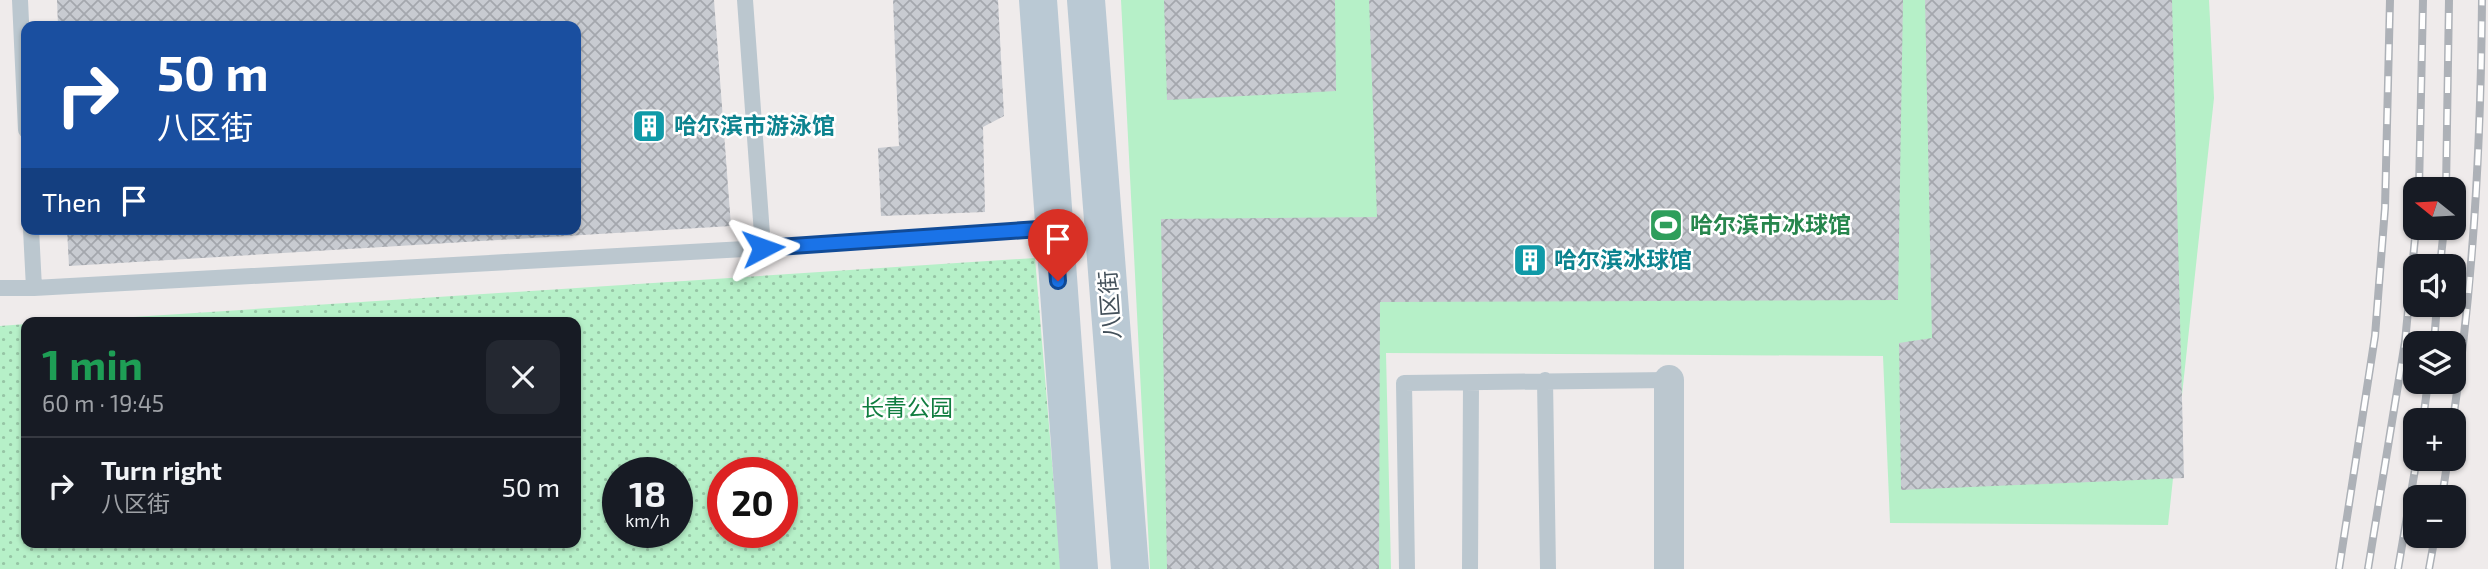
<!DOCTYPE html>
<html lang="en">
<head>
<meta charset="utf-8">
<style>
  :root { --surface:#171b24; --page:#242831; --text:#f1f3f6; --muted:#9ea1a6; --line:#363941 }
  body { margin:0; font-family:"Exo 2","Noto Sans SC",sans-serif; background:var(--page); color:var(--text); height:100vh; display:flex; flex-direction:column; font-size:26px; white-space:nowrap }
  * { box-sizing:border-box; margin:0 }
  p { font-size:23px; color:var(--muted) }
  .icon { flex:none; width:38px; height:38px; fill:none; stroke:currentColor; stroke-width:2; stroke-linecap:round; stroke-linejoin:round }
  .map { position:relative; flex:1; overflow:hidden }
  .sheet { position:absolute; left:21px; top:317px; width:560px; height:231px; display:flex; flex-direction:column; background:var(--surface); border-radius:14px; box-shadow:0 2px 5px #0004 }
  .sheet>* { flex:none }
  .hud { position:absolute; left:21px; top:21px; width:560px; height:214px; border-radius:14px; box-shadow:0 2px 5px #0004; background:#1a4fa0; color:#fff; overflow:hidden }
  .needle { width:46px; rotate:288deg }
  .buttons { position:absolute; left:2403px; top:177px; display:grid; gap:14px }
  .buttons a { display:grid; place-items:center; width:63px; height:63px; border-radius:14px; background:var(--surface); box-shadow:0 2px 5px #0004; font-size:35px }
  .speed { position:absolute; left:602px; top:457px; display:flex; gap:14px; font-size:35px; font-weight:700; text-align:center }
  .speed>* { display:grid; place-content:center; width:91px; height:91px; border-radius:50%; background:var(--surface); box-shadow:0 2px 5px #0004; line-height:1 }
  .speed small { font-size:18px; font-weight:400 }
  .speed .limit { border:10px solid #d22; background:#fff; color:#111 }
  .pin { position:absolute; display:grid; place-items:center; width:60px; height:60px; color:#fff; margin:-72px -30px; border-radius:50% 50% 50% 0; rotate:-45deg; box-shadow:0 0 7px #0007 }
  .pin .icon { rotate:45deg }
  .me { position:absolute; width:77px; margin:-38px; rotate:86deg; stroke-linejoin:round; filter:drop-shadow(0 0 5px #0008) }
  .turn { display:flex; align-items:center; gap:24px; height:147px; padding:0 21px; font-size:32px }
  .turn .icon { width:91px; height:91px; stroke-width:2.5 }
  .turn b { display:block; font-size:49px; line-height:60px }
  .then { display:flex; align-items:center; height:66px; padding:0 21px; background:#0003; gap:14px; font-size:26px }
  .round { display:grid; place-items:center; flex:none; width:74px; height:74px; border-radius:14px; background:var(--page) }
  .overview { display:flex; align-items:center; justify-content:space-between; height:119px; padding:0 21px }
  h1 { font-size:42px; font-weight:700; line-height:52px; color:#1e9e55 }
  ul { padding:0; list-style:none }
  li { display:flex; align-items:center; gap:21px; height:98px; padding:0 21px; border-top:2px solid var(--line) }
  li div { flex:1 }
  li b { display:block; font-size:26px }
  li em { font-style:normal }
  .map>svg:first-child { display:block }
</style>
</head>
<body>
<div class="map">
<svg width="2488" height="569" viewBox="0 0 2488 569">
  <defs>
    <pattern id="park-dots" width="8" height="8" patternUnits="userSpaceOnUse" patternTransform="scale(1.75)"><rect width="8" height="8" fill="#b6f0c8"/><path d="M2 2h.1M6 6h.1" fill="none" stroke="#96c5a5" stroke-width="1.8" stroke-linecap="round"/></pattern>
    <pattern id="building-cross-hatch" width="8" height="8" patternUnits="userSpaceOnUse" patternTransform="scale(1.75)"><rect width="8" height="8" fill="#c8cbd1"/><path d="M0 0l8 8M0 8l8-8" fill="none" stroke="#a4a7ad"/></pattern>
  </defs>
  <rect width="100%" height="100%" fill="#efebeb"/>
  <path fill="#b6f0c8" d="M1121 0H2209L2214 98 2168 525 1890 523 1883 356 1386 353 1391 569H1150Z"/>
  <path fill="url(#park-dots)" fill-rule="evenodd" d="M1035 258 1061 569H0V326L26 324V542H576V322H57ZM618 472H677V532H618ZM723 472H782V532H723Z"/>
  <path fill="url(#building-cross-hatch)" d="M57 0H714L731 226 69 266 67 229H576V26H58Z
    M893 0H998L1004 116 983 127 985 212 881 216 878 148 899 146Z
    M1164 0H1335L1336 91 1167 100Z
    M1369 0H1903L1898 300 1380 302 1379 569H1167L1161 219 1377 217Z
    M1925 0H2172L2184 478 1901 490 1899 343 1932 338Z"/>
  <g fill="none" stroke-linecap="round" stroke-linejoin="round">
    <path stroke="#bbc7cf" stroke-width="16" d="M20 0 26 130
      M763 248 1054 228
      M0 288H34L31 229
      M34 288 763 248 745 0
      M1545 380 1548 569
      M1407 569 1404 383 1669 380
      M1470 569 1471 383"/>
    <path stroke="#bbc7cf" stroke-width="30" d="M1669 380V569"/>
    <path stroke="#bac9d4" stroke-width="38" d="M1038 0 1079 569
      M1086 0 1130 569"/>
    <g stroke="#adb1b7" stroke-width="8">
      <path id="rail" d="M2419 189 2423 0
        M2446 189 2449 0
        M2440 266 2444 228
        M2434 343 2437 304
        M2423 420 2428 382
        M2453 420C2474 281 2481 141 2482 0
        M2442 497 2448 458
        M2339 569 2375 336 2385 208 2390 0
        M2368 569 2405 342 2416 228
        M2398 569 2417 458
        M2429 569 2435 536"/>
    </g>
    <use href="#rail" stroke="#fff" stroke-width="5" stroke-dasharray="16" stroke-linecap="butt"/>
  </g>
  <g fill="none" stroke-linecap="round" stroke-linejoin="round">
    <g stroke="#114b97" stroke-width="18">
      <path id="route" d="M763 248 1054 228 1058 281"/>
    </g>
    <use href="#route" stroke="#1a73e8" stroke-width="12"/>
  </g>
  <defs>
    <g id="building-square" transform="scale(1.75)"><rect x="-9" y="-9" width="18" height="18" rx="4" fill="#0f9aa8" stroke="#fff"/><path d="M-4-6H4V6H1V3H-1V6H-4ZM-2.5-4.3h1.7v1.8h-1.7ZM.8-4.3h1.7v1.8H.8ZM-2.5-1h1.7V.8h-1.7ZM.8-1h1.7V.8H.8Z" fill="#fff"/></g>
    <g id="stadium-square" transform="scale(1.75)"><rect x="-9" y="-9" width="18" height="18" rx="4" fill="#2e9e5b" stroke="#fff"/><path d="M0-5a6.5 5 0 1 0 0 10a6.5 5 0 1 0 0-10ZM-3.5-1.8h7v3.6h-7Z" fill="#fff"/></g>
  </defs>
  <g fill-rule="evenodd">
    <use href="#building-square" x="649" y="126"/>
    <use href="#stadium-square" x="1666" y="225"/>
    <use href="#building-square" x="1530" y="260"/>
  </g>
  <g text-anchor="middle" stroke-width="5" stroke-linejoin="round" paint-order="stroke">
    <g font-size="23" font-weight="bold" fill="#0d838f" stroke="#fff" text-anchor="start">
      <text x="674" y="134">哈尔滨市游泳馆</text>
      <text x="1554" y="268">哈尔滨冰球馆</text>
    </g>
    <g font-size="23" font-weight="bold" fill="#27864d" stroke="#fff" text-anchor="start">
      <text x="1690" y="233">哈尔滨市冰球馆</text>
    </g>
    <g font-size="23" fill="#43505a" stroke="#fff">
      <text transform="translate(1110 305) rotate(-94)" y="8">八区街</text>
    </g>
    <g font-size="23" fill="#117d40" stroke="#fff">
      <text x="907" y="416">长青公园</text>
    </g>
  </g>
</svg>
<div class="buttons">
<a><svg class="needle" viewBox="-14 -14 28 28"><path d="M0-13l5 13h-10z" fill="#e53935"/><path d="M0 13l5-13h-10z" fill="#9ea1a6"/></svg></a>
<a><svg class="icon" aria-label="sound" viewBox="0 0 24 24"><path d="M4 9h4l5-4v14l-5-4H4zM17 9q2 3 0 6"/></svg></a>
<a><svg class="icon" aria-label="layers" viewBox="0 0 24 24"><path d="M12 4l9 5-9 5-9-5zM3 14l9 5 9-5"/></svg></a>
<a>+</a>
<a>−</a>
</div>
<div class="speed"><div>18<small>km/h</small></div><div class="limit">20</div></div>
<div class="pin" style="left:1058px;top:281px;background:#d93025"><svg class="icon" aria-label="arrive" viewBox="0 0 24 24"><path d="M6 21V4h12l-3 4 3 4H6"/></svg></div>
<svg class="me" style="left:763px;top:248px" viewBox="-20 -20 40 40"><path d="M0-17L14 15 0 8-14 15z" fill="#1a73e8" stroke="#fff" stroke-width="4"/></svg>
<div class="hud">
<div class="turn"><svg class="icon" aria-label="right" viewBox="0 0 24 24"><path d="M7 20v-9h11M14 6l5 5-5 5"/></svg><div><b>50 m</b>八区街</div></div>
<div class="then">Then<svg class="icon" aria-label="arrive" viewBox="0 0 24 24"><path d="M6 21V4h12l-3 4 3 4H6"/></svg></div>
</div>
<section class="sheet">
<div class="overview"><div><h1>1 min</h1><p>60 m · 19:45</p></div><a class="round"><svg class="icon" aria-label="close" viewBox="0 0 24 24"><path d="M6 6l12 12M18 6L6 18"/></svg></a></div>
<ul>
<li><svg class="icon" aria-label="right" viewBox="0 0 24 24"><path d="M7 20v-9h11M14 6l5 5-5 5"/></svg><div><b>Turn right</b><p>八区街</p></div><em>50 m</em></li>
</ul>
</section>
</div>
</body>
</html>
